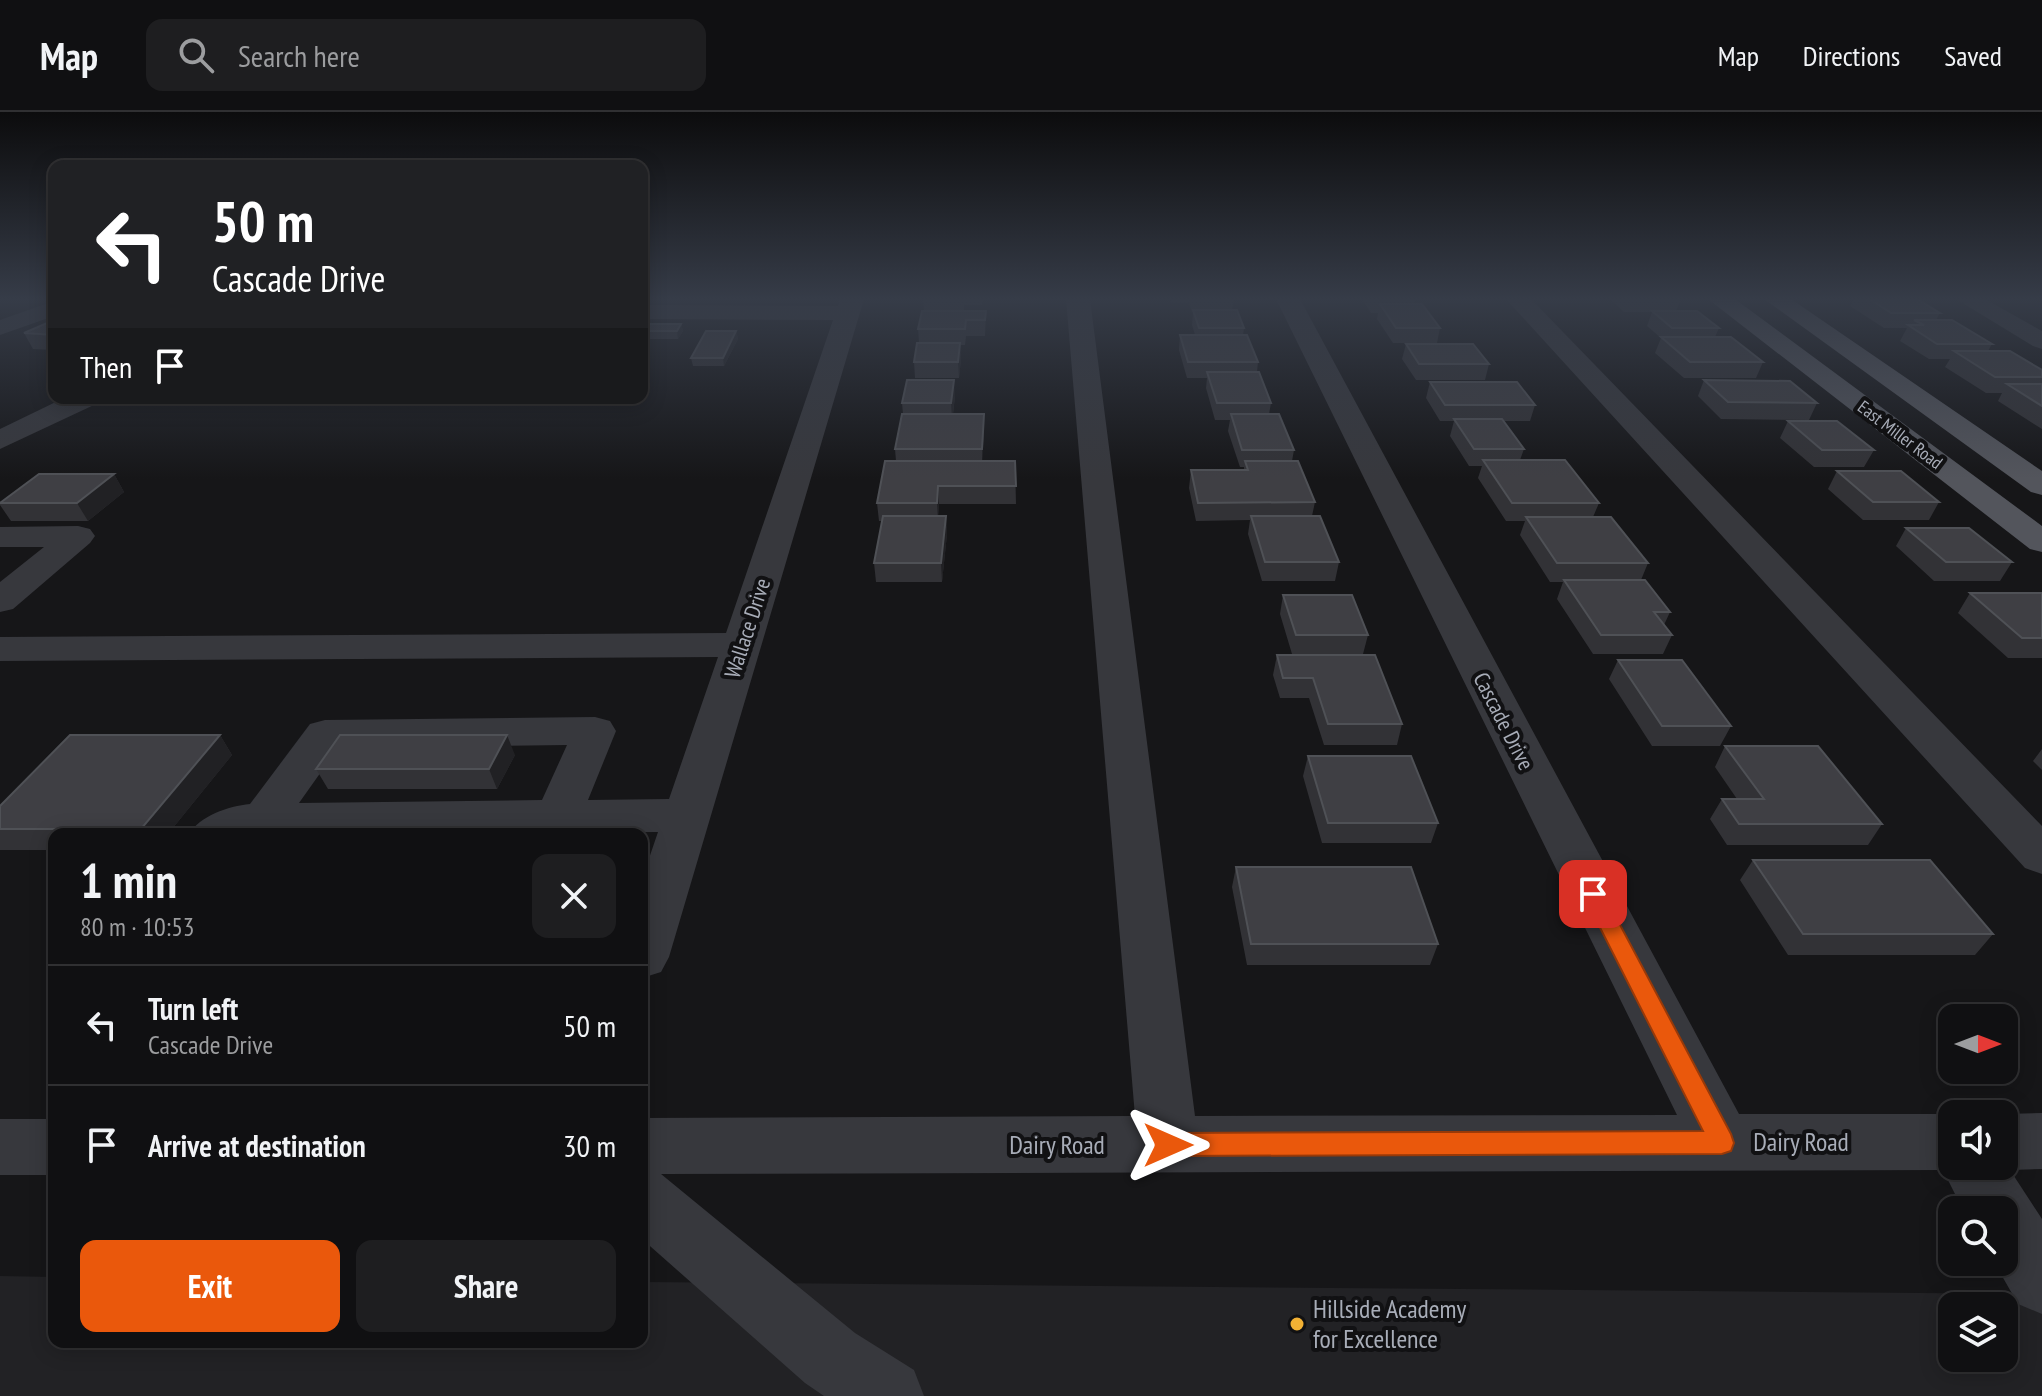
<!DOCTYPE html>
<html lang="en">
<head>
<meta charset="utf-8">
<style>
  :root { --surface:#101012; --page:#1e1e20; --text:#f1f3f6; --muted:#9c9d9f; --line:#303032; --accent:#ea580c }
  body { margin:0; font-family:"PT Sans Narrow",sans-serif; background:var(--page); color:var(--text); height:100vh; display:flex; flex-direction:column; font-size:30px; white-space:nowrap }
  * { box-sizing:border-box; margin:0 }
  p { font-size:26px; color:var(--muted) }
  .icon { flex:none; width:44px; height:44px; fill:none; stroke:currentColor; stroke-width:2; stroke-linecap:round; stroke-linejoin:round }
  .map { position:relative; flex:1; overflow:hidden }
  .sheet { position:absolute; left:48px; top:716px; width:600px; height:520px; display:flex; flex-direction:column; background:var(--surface); border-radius:16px; box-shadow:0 4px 20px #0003,0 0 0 2px var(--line) }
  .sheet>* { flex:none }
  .top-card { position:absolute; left:48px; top:48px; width:600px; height:244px; border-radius:16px; box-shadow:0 4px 20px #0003,0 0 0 2px var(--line); background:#202124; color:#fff; overflow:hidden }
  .needle { width:52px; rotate:90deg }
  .fabs { position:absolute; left:1938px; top:892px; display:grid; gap:16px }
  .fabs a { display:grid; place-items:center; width:80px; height:80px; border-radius:16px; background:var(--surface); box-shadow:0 4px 20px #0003,0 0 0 2px var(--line); font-size:40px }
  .pin { position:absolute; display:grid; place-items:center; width:68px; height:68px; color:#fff; margin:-34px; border-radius:16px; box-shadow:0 4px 12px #0006 }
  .me { position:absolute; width:88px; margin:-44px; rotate:90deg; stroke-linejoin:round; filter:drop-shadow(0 0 6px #0008) }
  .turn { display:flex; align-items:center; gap:28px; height:168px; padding:0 32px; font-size:36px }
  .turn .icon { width:104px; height:104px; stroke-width:2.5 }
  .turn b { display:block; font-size:56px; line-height:68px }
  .then { display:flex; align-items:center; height:76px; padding:0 32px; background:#0003; gap:16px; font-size:30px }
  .round { display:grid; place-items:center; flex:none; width:84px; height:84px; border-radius:16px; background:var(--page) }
  .headline { display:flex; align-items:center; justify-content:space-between; height:136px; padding:0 32px }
  h1 { font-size:48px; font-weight:700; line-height:60px }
  .button { display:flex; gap:16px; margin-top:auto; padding:16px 32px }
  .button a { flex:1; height:92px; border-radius:16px; background:var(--accent); color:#fff; font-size:32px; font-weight:700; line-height:92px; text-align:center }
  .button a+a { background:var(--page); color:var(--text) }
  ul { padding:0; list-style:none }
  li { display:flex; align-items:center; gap:24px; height:120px; padding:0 32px; border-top:2px solid var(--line) }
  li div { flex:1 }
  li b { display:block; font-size:30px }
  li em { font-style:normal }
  header { display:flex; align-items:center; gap:48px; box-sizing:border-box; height:112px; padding:0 40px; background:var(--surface); border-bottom:2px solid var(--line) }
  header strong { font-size:38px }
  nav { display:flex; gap:44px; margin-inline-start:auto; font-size:28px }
  .search { width:560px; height:72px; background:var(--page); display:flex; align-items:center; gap:20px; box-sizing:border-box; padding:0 28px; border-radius:16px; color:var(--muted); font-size:30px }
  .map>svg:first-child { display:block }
</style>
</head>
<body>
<header>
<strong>Map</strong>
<div class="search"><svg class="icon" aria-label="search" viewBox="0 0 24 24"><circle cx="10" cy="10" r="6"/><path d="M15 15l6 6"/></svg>Search here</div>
<nav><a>Map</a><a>Directions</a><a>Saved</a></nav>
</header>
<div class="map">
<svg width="2042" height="1284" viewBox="0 0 2042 1284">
  <rect width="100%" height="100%" fill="#161618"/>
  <path fill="#222225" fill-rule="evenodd" d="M0 1164 54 1165V1230H642V1170L2042 1182V1284H0ZM1952 1194H2004V1246H1952Z"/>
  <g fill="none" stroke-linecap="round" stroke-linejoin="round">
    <path fill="#37383d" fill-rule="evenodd" d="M840 187H864L669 845 661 860 642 866V767L658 720 189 722C200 704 228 694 250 692L310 612 325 608 595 605 610 609 616 619 588 688 669 687 718 545 0 549V525L726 521 833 208 642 207V193L838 194ZM567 633 542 688 299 691 338 636Z
      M1066 187H1090L1195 1004 1677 1003 1276 187H1300L1739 1002H1952V1054H2004V1002L2042 1001V1057L2010 1058 2042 1107V1202L2018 1192 1994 1150H2004V1098H1963L1943 1058 661 1062 855 1221 914 1258 924 1284H824L805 1271 642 1127V1006L1135 1004Z
      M1506 187H1531L2042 714V762L2025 756Z
      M1956 187H1985L2042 219V237L2033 234Z
      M54 189V204L0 223V208Z
      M64 286H100L96 292 0 337V317Z
      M78 414 90 417 95 424 90 431 13 497 0 500V470L44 435H0V415Z
      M0 1007H54V1063H0Z"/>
    <path fill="#53555c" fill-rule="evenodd" d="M1708 187H1735L2042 414V440L2030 437Z
      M1764 187H1791L2042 359V383L2031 380Z"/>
  </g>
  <path fill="#323236" d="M923 187H983L982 193H964V199H986L985 224H966L965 233H960L961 247 959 266H915L914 250 919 231 918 217 924 199Z
    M1170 187H1234L1232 198 1244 216 1243 223 1258 250 1257 260 1271 291 1269 302 1294 338 1292 349 1315 390 1312 404 1339 450 1335 469H1262L1248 422 1250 408 1196 409 1189 376 1191 358H1244V355H1240L1228 319 1230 308H1215L1206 276 1207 266H1187L1179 238 1180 223H1195L1192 213 1193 200H1192L1189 191H1171Z
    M1362 187H1415L1414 192 1440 216 1437 231H1393L1377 207 1378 201H1371Z
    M1610 187H1681L1676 199 1719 216 1715 225 1763 250 1756 266H1684L1655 241 1661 226 1647 214 1652 200H1624Z
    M1841 187H1917L1940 201 1936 208 1992 232 1988 239 2042 258V317L1998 289 2002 281H1986L1945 255 1950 247H1929L1900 229 1907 216H1884L1850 194 1853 188Z
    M54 208V238L33 237 24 221Z
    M642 212H681L683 219 678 227H642Z
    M736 219 738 227 724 254H693L691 246Z
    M1406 232 1489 252 1485 268H1416L1402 247Z
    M1704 268 1817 291 1809 308 1721 307 1698 284Z
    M1430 270 1535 293 1530 309H1504L1524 337 1520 348 1599 391 1593 405 1648 451 1641 468 1670 500 1664 513 1672 523 1663 542H1593L1557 487 1563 470H1550L1520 423 1525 409H1506L1478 366 1482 354H1469L1450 324 1454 309H1440L1426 286Z
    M955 284 953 302 984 319 982 349H1015L1016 392H939L938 404H946L947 422 942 470H876L874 451 882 409H879L877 391 896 349 895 337 903 302 902 291Z
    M1788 309 1874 338 1864 355H1814L1780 326Z
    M1837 359 1939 390 1929 408H1863L1828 377Z
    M114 362 124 380 88 409H11L0 393V390Z
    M1906 416 2012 450 2000 469H1934L1896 434Z
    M1970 481H2042V546H2008L1958 501Z
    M1283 483 1368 523 1363 542H1292L1280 502Z
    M1277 543 1402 612 1397 633H1324L1309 586H1280L1273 563Z
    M1618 548 1731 614 1720 634H1652L1609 567Z
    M220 623 232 643 168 722H54V738H0V694Z
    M1725 634 1882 712 1868 733H1727L1710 707 1722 687H1737L1715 655Z
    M2042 637V658L2033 649Z
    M515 643 497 677H328L316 657Z
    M1308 644 1438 711 1431 731H1322L1303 664Z
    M1753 748 1993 822 1975 843H1788L1740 768Z
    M1236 755 1438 832 1430 853H1247L1232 775Z"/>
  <path fill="#212124" d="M681 212 683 219 678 227 677 219Z
    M736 219 738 227 724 254 723 246Z
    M960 231 961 247 959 266 958 250Z
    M954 268 955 284 952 308 951 291Z
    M984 302V319L982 354V337Z
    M114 362 124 380 88 409 77 391Z
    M938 374 939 392 938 409 937 391Z
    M946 404 947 422 942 470 941 451Z
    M220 623 232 643 168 722H144L141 717Z
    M507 623 515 643 497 677 489 657Z"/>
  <path fill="#3f3f44" stroke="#4f5156" stroke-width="2" d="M1870 187H1917L1940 201H1891Z
    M1380 192H1422L1440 216H1396Z
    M1193 198H1237L1244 216H1199Z
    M922 199H986L985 208H966L965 217H918Z
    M1652 199H1697L1719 216H1672Z
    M54 208V223L24 221Z
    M1914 208H1952L1992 232H1937L1908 213H1924Z
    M642 212H681L677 219H642Z
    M706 219H736L723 246H691Z
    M1180 223H1247L1258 250H1188Z
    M1661 225H1731L1763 250H1690Z
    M917 231H960L958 250H914Z
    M1406 232H1473L1489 252H1419Z
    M1954 239H2010L2042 258V265H1995Z
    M1207 260H1259L1271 291H1217Z
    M907 268H954L951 291H902Z
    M1704 268 1790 269 1817 291 1728 290Z
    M1430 270H1517L1535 293H1445Z
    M2007 272H2042V294Z
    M902 302H984L982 337H895Z
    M1231 302H1279L1294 338H1242Z
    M1454 307H1502L1524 337H1474Z
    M1788 309H1837L1874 338H1822Z
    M1483 348H1565L1599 391H1512Z
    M885 349H1015L1016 374H938L937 391H877Z
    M1245 349H1298L1315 390 1198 391 1191 358H1248Z
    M1837 359H1901L1939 390H1873Z
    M39 362H114L77 391H0Z
    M883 404H946L941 451H874Z
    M1251 404H1320L1339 450H1265Z
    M1526 405H1611L1648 451H1557Z
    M1906 416H1969L2012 450H1946Z
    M1564 468H1645L1670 500H1654L1672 523H1601Z
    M1970 481H2042V526H2022Z
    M1283 483H1352L1368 523H1296Z
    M1277 543H1375L1402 612H1328L1313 566H1283Z
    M1618 548H1682L1731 614H1662Z
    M70 623H220L141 717H0V694Z
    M340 623H507L489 657H316Z
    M1725 634H1818L1882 712H1739L1722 687H1764Z
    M1308 644H1411L1438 711H1328Z
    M1753 748H1930L1993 822H1803Z
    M1236 755H1411L1438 832H1251Z"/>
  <linearGradient id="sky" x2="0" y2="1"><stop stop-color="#0c0c0d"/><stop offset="0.51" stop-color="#363c48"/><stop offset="1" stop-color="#363c48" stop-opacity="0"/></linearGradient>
  <rect width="2042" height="367" fill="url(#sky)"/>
  <path fill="#ea580c" stroke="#983908" stroke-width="2" d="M1593 774 1601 777 1731 1022 1734 1031 1731 1039 1722 1042 1168 1044 1159 1041 1155 1033 1159 1024 1168 1021 1703 1019 1583 782 1586 777Z"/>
  <circle fill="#f2b134" stroke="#111113" stroke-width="3" cx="1297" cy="1212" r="8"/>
  <g text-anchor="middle" stroke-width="8" stroke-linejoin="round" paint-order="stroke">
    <g font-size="18" fill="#a8adb8" stroke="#111113">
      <text transform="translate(1900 323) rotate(37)" y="6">East Miller Road</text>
    </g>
    <g font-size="22" fill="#a8adb8" stroke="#111113">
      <text transform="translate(747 516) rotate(-72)" y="8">Wallace Drive</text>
      <text transform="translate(1504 609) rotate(63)" y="8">Cascade Drive</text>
    </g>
    <g font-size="26" fill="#a8adb8" stroke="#111113">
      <text x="1801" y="1039">Dairy Road</text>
      <text x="1057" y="1042">Dairy Road</text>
    </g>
    <g font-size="26" fill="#a8adb8" stroke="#111113" text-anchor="start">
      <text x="1313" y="1206">Hillside Academy<tspan x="1313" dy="30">for Excellence</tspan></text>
    </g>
  </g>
</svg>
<div class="fabs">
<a><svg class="needle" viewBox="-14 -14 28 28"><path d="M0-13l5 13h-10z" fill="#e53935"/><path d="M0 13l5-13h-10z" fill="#9c9d9f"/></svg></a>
<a><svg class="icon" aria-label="sound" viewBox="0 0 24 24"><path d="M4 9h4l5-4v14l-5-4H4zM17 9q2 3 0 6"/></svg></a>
<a><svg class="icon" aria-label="search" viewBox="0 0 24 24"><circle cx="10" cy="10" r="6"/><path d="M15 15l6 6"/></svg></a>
<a><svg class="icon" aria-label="layers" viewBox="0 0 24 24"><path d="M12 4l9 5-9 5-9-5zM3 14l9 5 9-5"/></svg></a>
</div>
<div class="pin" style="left:1593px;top:782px;background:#d93025"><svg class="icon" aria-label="arrive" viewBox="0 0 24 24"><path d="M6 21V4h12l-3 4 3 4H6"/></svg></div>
<svg class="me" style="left:1168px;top:1033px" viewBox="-20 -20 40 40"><path d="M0-17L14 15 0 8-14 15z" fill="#ea580c" stroke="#fff" stroke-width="4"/></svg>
<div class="top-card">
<div class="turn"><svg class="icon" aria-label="left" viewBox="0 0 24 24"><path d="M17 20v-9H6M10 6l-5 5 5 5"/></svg><div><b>50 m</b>Cascade Drive</div></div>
<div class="then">Then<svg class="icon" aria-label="arrive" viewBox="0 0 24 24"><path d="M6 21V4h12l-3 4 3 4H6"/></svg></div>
</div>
<section class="sheet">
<div class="headline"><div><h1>1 min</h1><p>80 m · 10:53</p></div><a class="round"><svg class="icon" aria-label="close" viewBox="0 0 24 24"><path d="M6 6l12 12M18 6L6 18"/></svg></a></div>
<ul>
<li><svg class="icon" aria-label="left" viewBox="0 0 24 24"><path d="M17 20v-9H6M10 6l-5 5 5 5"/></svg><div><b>Turn left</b><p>Cascade Drive</p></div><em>50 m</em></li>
<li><svg class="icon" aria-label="arrive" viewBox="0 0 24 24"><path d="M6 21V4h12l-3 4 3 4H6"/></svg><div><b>Arrive at destination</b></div><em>30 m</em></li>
</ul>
<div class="button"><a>Exit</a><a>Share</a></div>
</section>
</div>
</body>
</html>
